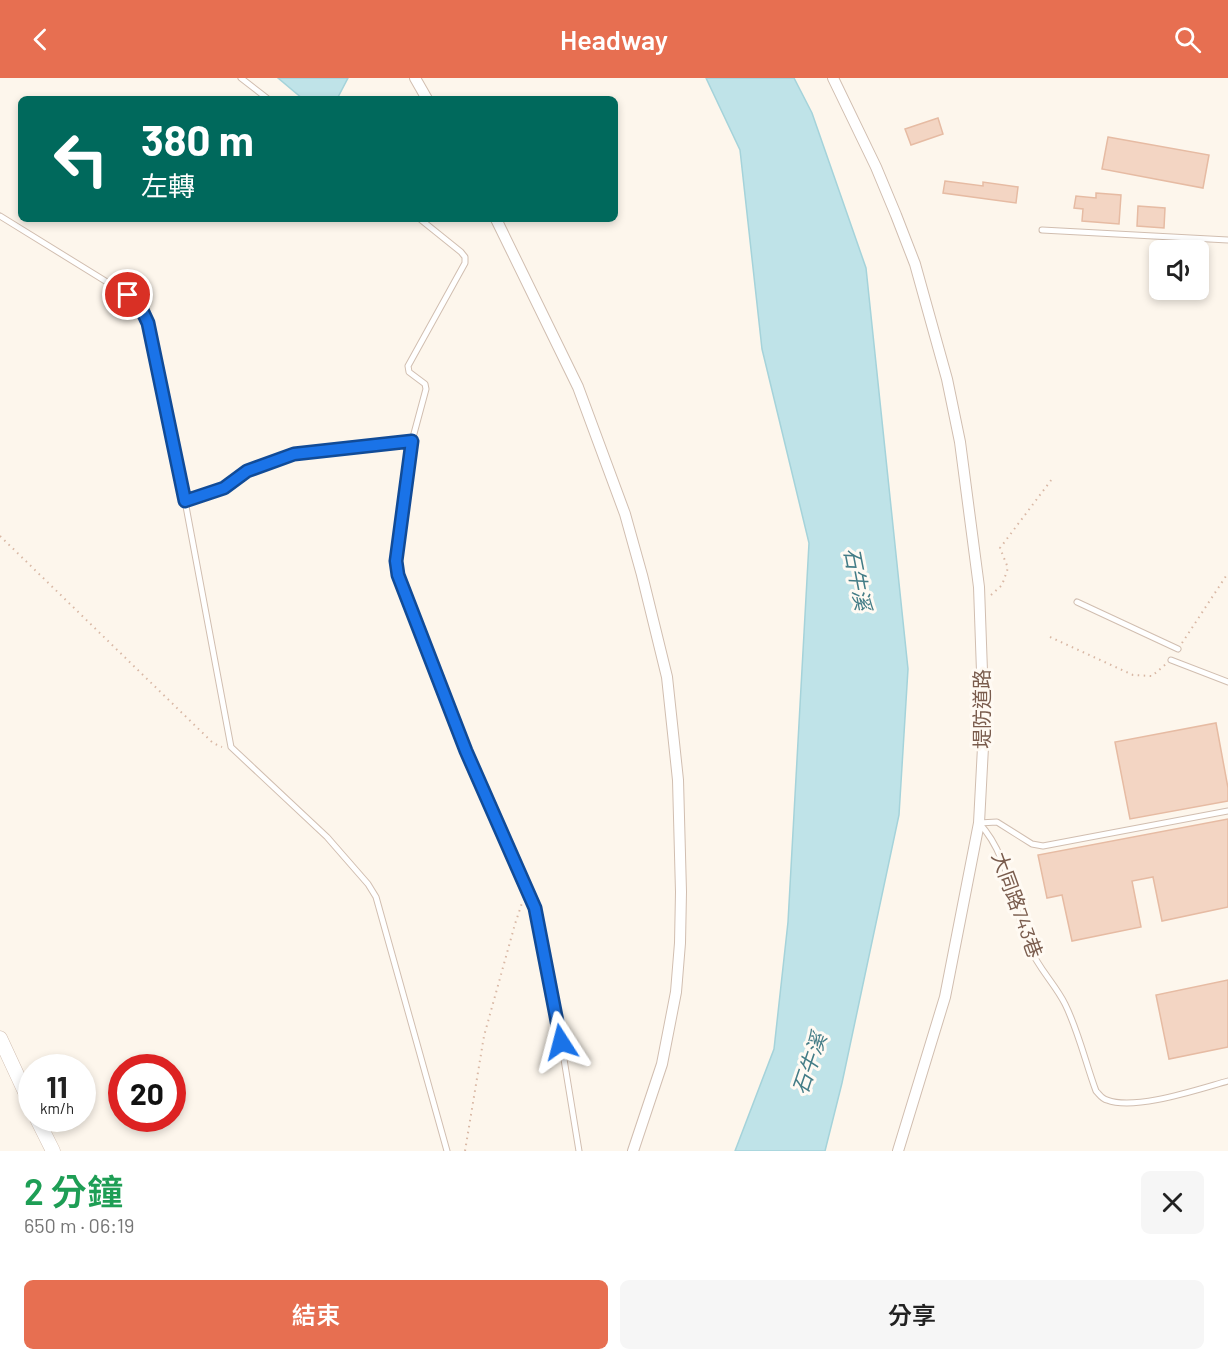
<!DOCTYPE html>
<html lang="zh-TW">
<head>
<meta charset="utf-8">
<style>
  :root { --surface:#fff; --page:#f6f6f6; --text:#222; --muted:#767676; --accent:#e76f51 }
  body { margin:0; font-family:Barlow,"Noto Sans TC",sans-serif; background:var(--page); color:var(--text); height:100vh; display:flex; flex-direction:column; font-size:22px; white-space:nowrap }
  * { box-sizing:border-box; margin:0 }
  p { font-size:20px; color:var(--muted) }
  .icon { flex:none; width:33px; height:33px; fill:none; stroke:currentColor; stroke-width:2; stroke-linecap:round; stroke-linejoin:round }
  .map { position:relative; height:1073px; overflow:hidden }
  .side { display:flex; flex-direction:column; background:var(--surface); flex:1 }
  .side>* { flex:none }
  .top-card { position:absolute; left:18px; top:18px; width:600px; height:126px; border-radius:9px; box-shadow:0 3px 9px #0003; background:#00695c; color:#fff; overflow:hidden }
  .buttons { position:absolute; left:1149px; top:162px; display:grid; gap:12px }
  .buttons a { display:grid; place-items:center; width:60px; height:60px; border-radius:9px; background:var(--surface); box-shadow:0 3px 9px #0003; font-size:30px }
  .speed { position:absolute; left:18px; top:976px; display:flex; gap:12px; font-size:30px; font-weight:700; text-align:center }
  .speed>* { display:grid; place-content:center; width:78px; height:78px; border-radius:50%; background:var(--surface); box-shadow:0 3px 9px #0003; line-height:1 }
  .speed small { font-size:15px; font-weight:400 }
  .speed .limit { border:9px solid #d22; background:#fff; color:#111 }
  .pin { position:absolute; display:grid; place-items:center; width:51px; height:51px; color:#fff; margin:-26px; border:3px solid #fff; border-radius:50%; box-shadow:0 2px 6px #0007 }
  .me { position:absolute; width:66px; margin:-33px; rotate:351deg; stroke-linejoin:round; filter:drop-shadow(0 0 4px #0008) }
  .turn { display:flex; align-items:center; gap:21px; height:126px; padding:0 24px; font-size:27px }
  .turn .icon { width:78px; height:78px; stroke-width:2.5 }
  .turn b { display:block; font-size:42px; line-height:51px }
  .round { display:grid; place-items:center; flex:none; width:63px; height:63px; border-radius:9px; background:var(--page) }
  .overview { display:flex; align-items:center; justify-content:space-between; height:102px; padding:0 24px }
  h1 { font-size:36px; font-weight:600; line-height:45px; color:#1e9e55 }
  .primary-button { display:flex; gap:12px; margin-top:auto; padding:12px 24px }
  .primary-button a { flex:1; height:69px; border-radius:9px; background:var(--accent); color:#fff; font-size:24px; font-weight:600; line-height:69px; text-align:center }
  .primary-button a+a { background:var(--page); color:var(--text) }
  header { display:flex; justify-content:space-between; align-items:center; height:78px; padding:0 24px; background:var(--accent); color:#fff; font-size:27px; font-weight:600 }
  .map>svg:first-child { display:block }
</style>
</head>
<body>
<header><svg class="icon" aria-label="back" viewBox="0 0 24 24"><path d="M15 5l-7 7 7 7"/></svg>Headway<svg class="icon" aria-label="search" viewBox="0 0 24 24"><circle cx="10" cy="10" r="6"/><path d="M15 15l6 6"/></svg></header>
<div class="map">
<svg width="1228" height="1073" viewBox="0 0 1228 1073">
  <rect width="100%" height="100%" fill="#fdf6ec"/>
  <path fill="#bfe3e8" stroke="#a5d3da" stroke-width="1.5" d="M278 0H348L337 21H303Z
    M706 0H794L812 35 866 190 908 591 899 737 842 1005 825 1073H735L774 971 788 844 809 465 762 271 740 72Z"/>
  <path fill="#f3d5c3" stroke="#e6bba3" stroke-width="1.5" d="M938 40 943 56 911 67 905 51Z
    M1108 59 1209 77 1203 110 1102 91Z
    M945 103 983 108V104L1018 109 1016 125 943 115Z
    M1096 115 1121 117 1119 146 1082 143 1083 131 1074 130 1076 118 1096 120Z
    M1138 128 1165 130 1164 150 1137 148Z
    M1216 645 1228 710V723L1130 741 1115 664Z
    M1228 741V829L1162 843 1153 799 1132 803 1141 849 1072 863 1062 817 1047 820 1038 777Z
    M1228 902V969L1169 981 1156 917Z"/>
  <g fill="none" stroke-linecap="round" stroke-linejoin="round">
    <g stroke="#d1beb0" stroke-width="7">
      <path id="service" d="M241 0 268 21
        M0 138 128 217 141 230 148 245 185 423 231 669 327 759 368 806 376 819 447 1073
        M420 141 461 174 465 179V185L408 288 409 294 425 306 426 311 412 363 396 483 398 497 466 673 535 830 554 920 579 1073
        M1042 152 1228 162
        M185 423 224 410 247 393 294 376 412 363
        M1077 524 1178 571
        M1171 582 1228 604
        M979 745C1010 778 1012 828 1029 868 1038 890 1055 906 1065 926 1078 952 1086 986 1096 1013 1100 1017 1102 1021 1107 1022 1135 1033 1199 1011 1228 1003
        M979 745 997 744 1032 766 1043 768 1228 733"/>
    </g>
    <g stroke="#d1beb0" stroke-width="12">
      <path id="minor" d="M415 0 427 21
        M833 0 876 89 896 137 915 186 947 301 960 364 979 509 984 650 979 745 945 919 898 1073
        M496 141 578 309 625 436 642 497 667 599 678 702 681 814 680 865 676 914 662 986 633 1073"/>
    </g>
    <g stroke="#d1beb0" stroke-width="15">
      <path id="tertiary" d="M0 960 32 1029
        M37 1041 53 1073"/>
    </g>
    <path stroke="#d9b8a5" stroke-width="2" stroke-dasharray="1.5 4.5" stroke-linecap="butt" d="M0 458 213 665 222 669
      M991 517 1002 507 1008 490 1000 470 1052 401
      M1050 559 1133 597 1152 598 1166 586
      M1182 565 1228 495
      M465 1073 484 958 515 846 523 822"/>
    <use href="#service" stroke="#fff" stroke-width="5"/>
    <use href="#minor" stroke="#fff" stroke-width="10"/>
    <use href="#tertiary" stroke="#fff" stroke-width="14"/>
  </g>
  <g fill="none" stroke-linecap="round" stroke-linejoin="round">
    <g stroke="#114b97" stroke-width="15">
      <path id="route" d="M128 217 141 230 148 245 185 423 224 410 247 393 294 376 412 363 396 483 398 497 466 673 535 830 561 964"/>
    </g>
    <use href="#route" stroke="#1a73e8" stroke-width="10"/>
  </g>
  <g text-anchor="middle" stroke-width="6" stroke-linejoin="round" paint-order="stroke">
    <g font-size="20" fill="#7a5c4d" stroke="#fffaf3">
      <text transform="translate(982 631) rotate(-90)" y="7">堤防道路</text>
      <text transform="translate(1017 827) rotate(70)" y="7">大同路743巷</text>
    </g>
    <g font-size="21" font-style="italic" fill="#437c86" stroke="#fffaf3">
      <text transform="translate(857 501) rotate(79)" y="7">石牛溪</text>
      <text transform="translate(810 986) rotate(-71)" y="7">石牛溪</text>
    </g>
  </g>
</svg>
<div class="buttons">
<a><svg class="icon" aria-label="sound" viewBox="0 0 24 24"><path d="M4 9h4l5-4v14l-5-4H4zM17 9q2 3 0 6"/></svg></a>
</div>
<div class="speed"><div>11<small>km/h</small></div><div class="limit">20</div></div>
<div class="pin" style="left:128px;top:217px;background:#d93025"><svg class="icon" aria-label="arrive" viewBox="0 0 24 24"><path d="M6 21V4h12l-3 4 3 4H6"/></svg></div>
<svg class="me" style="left:561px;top:964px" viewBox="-20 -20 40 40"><path d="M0-17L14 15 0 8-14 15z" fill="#1a73e8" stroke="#fff" stroke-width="4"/></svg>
<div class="top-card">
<div class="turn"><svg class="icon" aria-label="left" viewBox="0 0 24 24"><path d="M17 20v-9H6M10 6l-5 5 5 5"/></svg><div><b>380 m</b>左轉</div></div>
</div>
</div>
<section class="side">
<div class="overview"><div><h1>2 分鐘</h1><p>650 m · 06:19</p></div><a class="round"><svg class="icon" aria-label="close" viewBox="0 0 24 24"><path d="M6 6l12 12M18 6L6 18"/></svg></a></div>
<div class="primary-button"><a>結束</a><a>分享</a></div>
</section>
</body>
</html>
